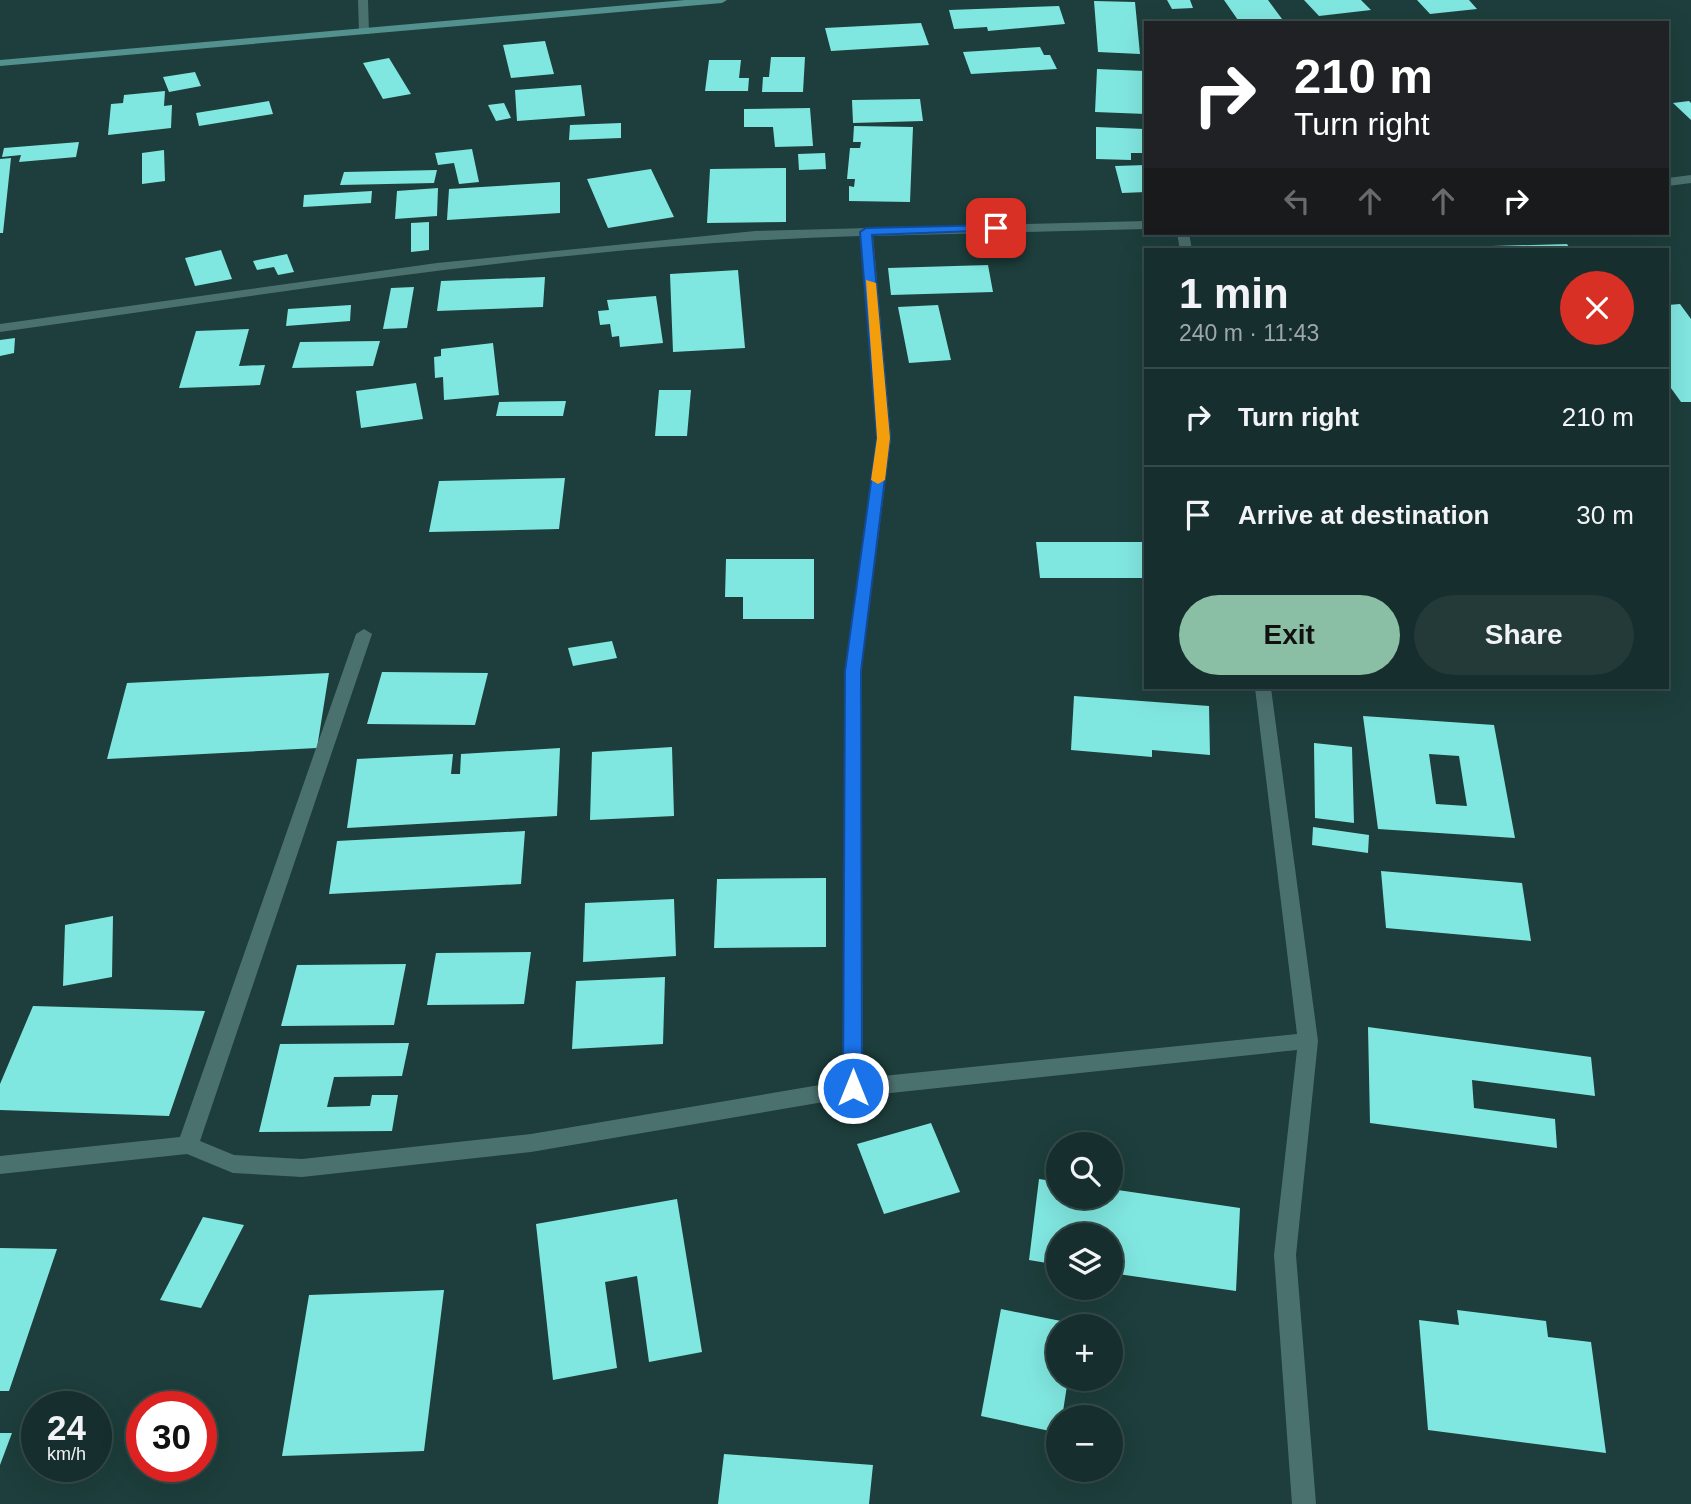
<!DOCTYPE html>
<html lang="en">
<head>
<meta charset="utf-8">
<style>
  :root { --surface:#162e2d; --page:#233a39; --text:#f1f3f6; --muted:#9ea8aa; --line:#354a49; --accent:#8abfa5 }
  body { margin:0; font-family:Helvetica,sans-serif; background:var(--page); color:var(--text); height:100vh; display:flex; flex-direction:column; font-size:26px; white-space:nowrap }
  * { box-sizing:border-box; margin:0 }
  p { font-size:23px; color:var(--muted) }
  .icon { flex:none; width:38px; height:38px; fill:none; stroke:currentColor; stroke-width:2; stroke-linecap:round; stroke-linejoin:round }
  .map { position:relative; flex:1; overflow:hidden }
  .details { position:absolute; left:1144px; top:248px; width:525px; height:441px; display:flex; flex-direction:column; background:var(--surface); border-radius:0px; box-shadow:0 7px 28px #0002,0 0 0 2px var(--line) }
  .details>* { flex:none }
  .hud { position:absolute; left:1144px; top:21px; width:525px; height:214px; border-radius:0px; box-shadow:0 7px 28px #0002,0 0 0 2px var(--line); background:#202124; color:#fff; overflow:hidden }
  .fabs { position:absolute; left:1046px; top:1132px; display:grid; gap:14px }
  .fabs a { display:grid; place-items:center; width:77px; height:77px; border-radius:50%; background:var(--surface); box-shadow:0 7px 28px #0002,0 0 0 2px var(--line); font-size:35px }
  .speed { position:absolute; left:21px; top:1391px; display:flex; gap:14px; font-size:35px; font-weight:700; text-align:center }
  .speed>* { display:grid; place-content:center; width:91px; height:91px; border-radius:50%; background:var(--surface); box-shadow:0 7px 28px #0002,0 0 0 2px var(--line); line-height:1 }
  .speed small { font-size:18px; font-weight:400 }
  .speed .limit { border:10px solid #d22; background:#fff; color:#111 }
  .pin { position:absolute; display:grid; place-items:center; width:60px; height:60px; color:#fff; margin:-30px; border-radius:14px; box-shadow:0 4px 10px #0006 }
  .me { position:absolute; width:77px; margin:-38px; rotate:0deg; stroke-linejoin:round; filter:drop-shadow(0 0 5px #0008) }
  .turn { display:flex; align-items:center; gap:24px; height:147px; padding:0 35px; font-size:32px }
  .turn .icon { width:91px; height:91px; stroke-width:2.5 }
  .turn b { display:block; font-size:49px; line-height:60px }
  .lanes { display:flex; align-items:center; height:66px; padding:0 35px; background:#0003; justify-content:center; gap:35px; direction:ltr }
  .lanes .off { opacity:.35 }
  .round { display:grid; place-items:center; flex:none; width:74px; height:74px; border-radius:37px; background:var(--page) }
  .overview { display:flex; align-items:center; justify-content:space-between; height:119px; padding:0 35px }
  h1 { font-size:42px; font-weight:800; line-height:52px }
  .action { display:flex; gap:14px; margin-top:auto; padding:14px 35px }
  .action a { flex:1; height:80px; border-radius:42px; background:var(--accent); color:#111; font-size:28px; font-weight:800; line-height:80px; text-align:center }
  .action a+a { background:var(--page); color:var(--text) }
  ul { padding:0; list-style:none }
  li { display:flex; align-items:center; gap:21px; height:98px; padding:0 35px; border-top:2px solid var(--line) }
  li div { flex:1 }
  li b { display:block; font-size:26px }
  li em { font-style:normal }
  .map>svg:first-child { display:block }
</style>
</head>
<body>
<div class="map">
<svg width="1691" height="1504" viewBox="0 0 1691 1504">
  <rect width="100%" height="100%" fill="#1d3e3c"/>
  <path fill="#80e7e0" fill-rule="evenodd" d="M1167 0H1190L1193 8 1172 9Z
    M1224 0H1268L1285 23H1240Z
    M1304 0H1361L1371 10 1319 16Z
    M1417 0H1469L1477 9 1430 14Z
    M1094 1 1135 2 1140 54 1098 52Z
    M1059 6 1065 24 988 31 987 27 954 29 949 10Z
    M921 23 929 45 831 51 825 28Z
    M545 41 554 74 511 78 503 45Z
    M1040 47 1044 55H1050L1057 69 971 74 963 52Z
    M771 57H805L803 92H762L763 77H769Z
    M389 58 411 94 383 99 363 63Z
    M709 60H741L739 78H749L748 91H705Z
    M1097 69 1145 71 1146 114 1095 112Z
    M195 72 201 86 169 92 163 77Z
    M581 85 585 116 517 121 515 90Z
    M165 91 164 106 172 105 171 128 108 135 111 104 123 103 124 95Z
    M920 99 923 121 853 123 852 100Z
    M269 101 273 114 199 126 196 113Z
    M1689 101 1691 103V120L1673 103Z
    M504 103 511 118 496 121 488 105Z
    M810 108 813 146 775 147 773 127H744V109Z
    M621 123V138L569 140 570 125Z
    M854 126 913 127 910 202 849 201V186L854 187 855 179H847L850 148H860L861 142H853Z
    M1096 127 1144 129 1146 153H1131V160L1096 159Z
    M79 142 76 157 19 162 21 155 2 157 4 148Z
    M472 149 479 182 459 184 454 163 438 165 435 153Z
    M164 150 165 181 142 184V153Z
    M825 153 826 169 799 170 798 154Z
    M11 158 3 233H0V159Z
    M1146 165V192L1122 193 1115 166Z
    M786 168V222L707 223 710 169Z
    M651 169 674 217 608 228 587 179Z
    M437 170 434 183 340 185 344 172Z
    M560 182V213L447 220 449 189Z
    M438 188 437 216 395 219 397 191Z
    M372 191 371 203 303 207 304 195Z
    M429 222V250L411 252V223Z
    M1567 244 1571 250H1494L1492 246Z
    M221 250 232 279 195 286 185 258Z
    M287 254 294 272 278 275 274 267 257 270 253 261Z
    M988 265 993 292 891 295 888 268Z
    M738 270 745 348 673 352 670 274Z
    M545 277 543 307 437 311 441 281Z
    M414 287 407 328 383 329 391 288Z
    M656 296 663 343 620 347 619 336 612 337 610 324 600 325 598 311 609 310 607 300Z
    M1680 304 1691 319V402H1681L1668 384V305Z
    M351 305 350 321 286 326 288 309Z
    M938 305 951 360 909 363 898 307Z
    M249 329 239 366 265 365 260 385 179 388 196 331Z
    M15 338 14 353 0 356V340Z
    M380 341 373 366 292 368 300 342Z
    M493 343 499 395 444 400 443 377 435 378 434 357 441 356V349Z
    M416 383 423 419 361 428 356 391Z
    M659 390H691L687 436H655Z
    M566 401 563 416H496L499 402Z
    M565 478 559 529 429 532 439 481Z
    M1036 542H1146V578H1040Z
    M726 559H814V619H743V597H725Z
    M612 641 617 658 573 666 568 648Z
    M382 672 488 673 475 725 367 724Z
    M329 673 317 748 107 759 127 683Z
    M1074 696 1209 706 1210 755 1152 750V757L1071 750Z
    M1363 716 1494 725 1515 838 1378 829ZM1429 754 1459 756 1467 806 1436 804Z
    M1314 743 1352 747 1354 823 1315 818Z
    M672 747 674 816 590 820 592 752Z
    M560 748 557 816 347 828 357 759 453 754 451 774H460L461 754Z
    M1313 827 1369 835 1368 853 1312 845Z
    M525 831 521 884 329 894 337 841Z
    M1381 871 1522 883 1531 941 1386 928Z
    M826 878V947L714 948 717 879Z
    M674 899 676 956 583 962 585 903Z
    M113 916 112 977 63 986 65 925Z
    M531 952 524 1004 427 1005 436 953Z
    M406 964 394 1025 281 1026 297 965Z
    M665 977 663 1044 572 1049 576 981Z
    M33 1006 205 1011 169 1116 0 1110V1084Z
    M1368 1027 1591 1057 1595 1096 1472 1080 1474 1108 1555 1119 1557 1148 1370 1123Z
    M409 1043 402 1076 334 1077 327 1107 370 1106 372 1095H398L392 1131 259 1132 280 1044Z
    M931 1123 960 1192 884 1214 857 1144Z
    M1039 1179 1059 1182V1197H1111V1189L1240 1208 1236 1291 1111 1273V1236H1059V1265L1029 1260Z
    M677 1199 702 1352 649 1362 637 1276 605 1282 617 1368 553 1380 536 1224Z
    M203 1217 244 1225 201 1308 160 1300Z
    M0 1248 57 1249 9 1391H0Z
    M444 1290 424 1451 282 1456 309 1295Z
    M1001 1309 1076 1324V1326H1059V1379H1068L1062 1418H1059V1433L981 1416Z
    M1457 1310 1546 1321 1548 1337 1591 1342 1606 1453 1428 1430 1419 1320 1459 1325Z
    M0 1433H12L0 1465Z
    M724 1454 873 1465 869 1504H718Z"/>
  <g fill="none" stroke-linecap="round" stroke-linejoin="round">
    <path fill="#4b716f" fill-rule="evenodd" d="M358 0H368L369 34 359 32Z
      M1691 175V183L1668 186V178Z
      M1146 221V229L873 236 891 438 861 671 863 1078 1297 1034 1255 688H1271L1318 1041 1296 1255 1316 1504H1292L1274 1255 1297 1050 853 1097 531 1152 302 1177 233 1173 187 1154 0 1174V1156L180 1137 356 634 364 629 372 634 200 1141 234 1155 302 1159 531 1134 843 1081 845 671 877 438 860 236C572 244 285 292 0 332V324L437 263 755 231Z
      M1177 233H1189L1192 250H1180Z"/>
    <path fill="#52918d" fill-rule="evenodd" d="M685 0H727L722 3 0 66V60Z"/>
  </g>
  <path fill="#1a73e8" stroke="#114b97" stroke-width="2" d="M996 225 1002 228 1001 230 872 235 890 438 861 671 862 1088 859 1093H846L843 1088 845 671 877 438 860 232 866 228Z"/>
  <path fill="#f59e0b" d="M866 280 876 283 890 438 885 480 878 484 871 480 877 438Z"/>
</svg>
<div class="fabs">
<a><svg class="icon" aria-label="search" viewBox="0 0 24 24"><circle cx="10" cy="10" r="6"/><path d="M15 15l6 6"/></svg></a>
<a><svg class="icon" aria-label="layers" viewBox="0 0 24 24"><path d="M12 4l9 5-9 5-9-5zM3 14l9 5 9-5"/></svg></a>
<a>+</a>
<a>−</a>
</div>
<div class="speed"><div>24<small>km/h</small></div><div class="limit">30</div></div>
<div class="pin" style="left:996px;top:228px;background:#d93025"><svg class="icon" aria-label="arrive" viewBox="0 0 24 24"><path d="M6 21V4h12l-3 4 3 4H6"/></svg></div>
<svg class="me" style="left:853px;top:1088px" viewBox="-20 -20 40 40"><circle r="17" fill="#1a73e8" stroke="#fff" stroke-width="3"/><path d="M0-11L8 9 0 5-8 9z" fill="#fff"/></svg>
<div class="hud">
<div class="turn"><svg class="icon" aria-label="right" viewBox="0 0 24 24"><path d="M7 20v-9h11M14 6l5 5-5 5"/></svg><div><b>210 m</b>Turn right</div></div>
<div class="lanes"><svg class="icon off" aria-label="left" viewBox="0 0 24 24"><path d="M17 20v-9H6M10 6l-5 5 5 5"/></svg><svg class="icon off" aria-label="ahead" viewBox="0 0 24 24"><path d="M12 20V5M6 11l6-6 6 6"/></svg><svg class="icon off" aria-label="ahead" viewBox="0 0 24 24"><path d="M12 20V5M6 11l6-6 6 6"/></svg><svg class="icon" aria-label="right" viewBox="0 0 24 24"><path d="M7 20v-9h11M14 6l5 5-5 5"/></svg></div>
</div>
<section class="details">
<div class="overview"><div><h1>1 min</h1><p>240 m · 11:43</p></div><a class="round" style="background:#d93025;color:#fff"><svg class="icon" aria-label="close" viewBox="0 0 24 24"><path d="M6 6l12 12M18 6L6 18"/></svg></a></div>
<ul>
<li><svg class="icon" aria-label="right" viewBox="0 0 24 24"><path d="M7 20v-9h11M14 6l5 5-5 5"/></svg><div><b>Turn right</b></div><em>210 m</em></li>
<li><svg class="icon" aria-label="arrive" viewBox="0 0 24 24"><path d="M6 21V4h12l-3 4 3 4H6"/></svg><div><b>Arrive at destination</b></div><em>30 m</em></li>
</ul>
<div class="action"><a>Exit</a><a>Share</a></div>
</section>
</div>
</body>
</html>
